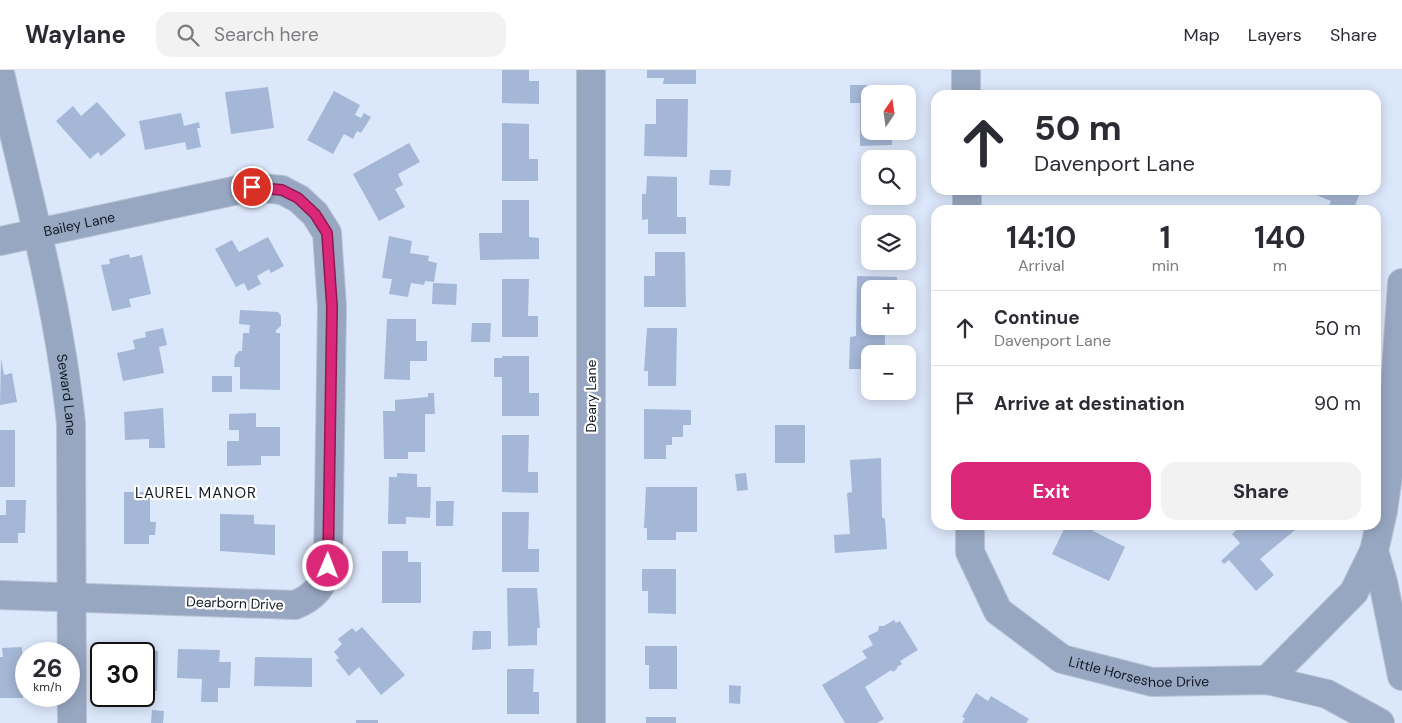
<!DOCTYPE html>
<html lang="en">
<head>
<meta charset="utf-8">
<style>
  :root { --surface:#fff; --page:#f2f2f3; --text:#2b2b33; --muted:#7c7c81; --line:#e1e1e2; --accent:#db2777 }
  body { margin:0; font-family:"DM Sans",sans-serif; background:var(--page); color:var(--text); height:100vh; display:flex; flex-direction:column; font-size:19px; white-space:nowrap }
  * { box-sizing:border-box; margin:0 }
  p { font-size:16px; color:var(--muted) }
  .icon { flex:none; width:28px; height:28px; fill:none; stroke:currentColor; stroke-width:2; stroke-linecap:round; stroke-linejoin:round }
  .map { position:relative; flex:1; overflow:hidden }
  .sheet { position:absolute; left:931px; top:135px; width:450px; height:325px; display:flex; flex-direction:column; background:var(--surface); border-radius:15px; box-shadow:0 2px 12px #0003 }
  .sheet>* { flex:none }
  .hud { position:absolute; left:931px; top:20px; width:450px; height:105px; border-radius:15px; box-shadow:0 2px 12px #0003; background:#fff; color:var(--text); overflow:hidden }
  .needle { width:32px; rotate:13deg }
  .tools { position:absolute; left:861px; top:15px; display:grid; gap:10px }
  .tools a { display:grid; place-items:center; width:55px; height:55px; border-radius:10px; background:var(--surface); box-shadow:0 2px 12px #0003; font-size:25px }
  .speed { position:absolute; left:15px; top:572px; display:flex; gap:10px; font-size:25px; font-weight:700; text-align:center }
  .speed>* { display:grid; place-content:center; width:65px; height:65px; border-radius:50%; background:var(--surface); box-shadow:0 2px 12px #0003; line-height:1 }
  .speed small { font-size:12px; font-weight:400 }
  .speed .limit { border:2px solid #111; border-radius:8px; background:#fff; color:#111 }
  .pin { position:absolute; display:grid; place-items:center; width:42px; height:42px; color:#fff; margin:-21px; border:2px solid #fff; border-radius:50%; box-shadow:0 1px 5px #0007 }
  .me { position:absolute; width:55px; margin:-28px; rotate:1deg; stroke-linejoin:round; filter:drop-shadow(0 0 4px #0008) }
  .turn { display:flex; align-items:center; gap:18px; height:105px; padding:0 20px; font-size:22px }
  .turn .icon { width:65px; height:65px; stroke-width:2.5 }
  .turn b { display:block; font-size:35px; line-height:42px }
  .eta { display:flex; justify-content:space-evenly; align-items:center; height:85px; text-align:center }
  .eta b { font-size:30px; font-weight:700; line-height:35px }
  .primary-button { display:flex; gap:10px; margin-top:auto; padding:10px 20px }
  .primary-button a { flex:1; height:58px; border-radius:15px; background:var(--accent); color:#fff; font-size:20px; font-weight:700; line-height:58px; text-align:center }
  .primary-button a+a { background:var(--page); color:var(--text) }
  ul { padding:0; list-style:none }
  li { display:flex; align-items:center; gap:15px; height:75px; padding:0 20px; border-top:1px solid var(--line) }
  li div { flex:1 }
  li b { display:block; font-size:19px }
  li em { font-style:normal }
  header { display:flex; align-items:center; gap:30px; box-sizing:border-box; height:70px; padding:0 25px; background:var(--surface); border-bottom:1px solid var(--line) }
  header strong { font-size:24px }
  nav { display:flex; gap:28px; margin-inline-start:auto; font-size:18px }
  .search { width:350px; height:45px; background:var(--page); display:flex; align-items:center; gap:12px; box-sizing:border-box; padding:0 18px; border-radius:15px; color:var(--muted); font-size:19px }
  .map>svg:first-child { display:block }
</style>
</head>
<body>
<header>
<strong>Waylane</strong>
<div class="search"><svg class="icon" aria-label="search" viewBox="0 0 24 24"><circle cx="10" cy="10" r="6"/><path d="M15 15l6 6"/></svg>Search here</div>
<nav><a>Map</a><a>Layers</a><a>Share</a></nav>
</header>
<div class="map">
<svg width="1402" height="653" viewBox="0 0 1402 653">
  <rect width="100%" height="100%" fill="#dbe7fa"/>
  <path fill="#a5b7d6" d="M502 0H529V11H539V34L502 33Z
    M647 0H696V14H663L664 8H647Z
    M850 15H901V24H870V61H892V75L860 76V33H850Z
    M268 17 274 58 231 64 225 22Z
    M334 21 360 35 355 45 361 48 364 43 371 47 361 63 357 61 353 69 344 64 333 84 307 70Z
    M656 29H688L687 87 644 86 645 54H656Z
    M97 32 126 65 101 86 98 82 90 89 56 51 73 36 81 46Z
    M181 43 184 56 199 52 200 58H197L201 77 187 80 185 72 145 80 139 51Z
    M502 53 529 54V89H538V111H502Z
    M409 73 420 92 398 104 403 115 395 119 405 137 379 151 353 104Z
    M710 100H731L730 116 709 115Z
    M647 106 677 107V147H686V164H648V149L642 150V124H646Z
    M1304 120H1365L1364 125 1360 123 1353 140H1334L1328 138 1331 131Z
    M502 130H529V167L539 168V189L480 190 479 163H502Z
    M389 166 412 171 410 183 429 186 428 191 437 193 434 212 425 211 424 215 411 213 408 227 389 224 392 209 382 208Z
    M268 167 284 196 271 203 269 199 257 206 261 214 248 221 244 213 236 217 215 179 232 170 239 182Z
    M655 182H685L686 237H644V206H655Z
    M129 184 130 188 142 185 151 224 129 229 131 237 112 241 101 195 110 194 109 189Z
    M857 206 897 207V219H870V256H885V284H870V299H849L850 267 856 266Z
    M502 209H529L528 246H538V267H502Z
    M433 213 457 214 456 235 432 234Z
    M240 240 278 242 281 246V256L276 260V263H280V320L240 319V297H234L235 286 239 281H242L243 263H249L250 255 239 254Z
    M387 249H416V271H427V291H410V310L384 309Z
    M472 253H491L490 272H471Z
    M163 258 167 275 159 277 164 303 123 311 117 283 135 279 133 270 146 267 145 262Z
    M647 258H677L676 316H648V301H644Z
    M502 286H529V323H539V346H502V307H494V288H502Z
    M1 288 4 305 12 303 17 332 0 335Z
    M212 306H232V322H212Z
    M428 323H434L435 344H425V382H408V389H384L383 341H395V330L428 327Z
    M163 338 165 378H149V369L125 370 124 342Z
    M644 339 691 340V355H683V367H672V375H666V389H644Z
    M256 343V357H280V386H261V395L227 396V371H239V360H229V344Z
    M775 355H805V393H775Z
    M0 360H15V417H0Z
    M502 365H529L528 402H538V423L502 422Z
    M881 388 882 447 885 449 887 479 835 483 834 465 850 464 847 423 852 422 850 390Z
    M397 403 417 404V417H431L430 448 406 447V454H388L389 407H397Z
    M746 403 748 420 737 421 735 404Z
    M646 417H697V462H676V470H647V458H644Z
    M124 422H150V452H156L155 465H149V474H124Z
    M6 430H26L25 463H18V473H0V445H6Z
    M436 431H454L453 456H436Z
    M502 442H529L528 479H539V502H502Z
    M220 444 254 445V454L275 455V485L220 481Z
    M1066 455H1096L1093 461 1125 477 1109 511 1052 484Z
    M1242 455H1301L1260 489 1274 505 1256 521 1229 490 1224 494 1221 491 1240 473 1232 464Z
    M382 481H408V492H421V533H382Z
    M642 499H676V544L648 543V521H642Z
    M507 518H537L540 558H537V575L508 576Z
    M894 550 896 553 900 551 918 580 900 591 902 594 897 597V599L893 602 891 600 865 617 884 649 877 653H845L822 615 867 588 862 581 873 575 868 566 878 561 879 556H884Z
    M362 557 405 605 381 625 359 597 349 606 336 590 339 588 334 582 342 574 338 569 352 558 356 562Z
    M473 561H491V579L472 580Z
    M645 576H677V619H649V595H645Z
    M22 577 23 628H0V587H3L2 578Z
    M178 579 220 580 219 592H231L230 618H218V632H201L202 609 177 608Z
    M124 580 158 581 157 621H144V584H124Z
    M255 587 312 588V617L254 616Z
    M507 599H534L533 622H539V644H507Z
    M729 615 741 616 740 634 729 633Z
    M976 623 988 631 991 626 1029 649 1026 653H962L965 648 962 647Z
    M152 640 164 641 163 653H151Z
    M646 647H676V653H646Z
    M356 650H378V653H356Z"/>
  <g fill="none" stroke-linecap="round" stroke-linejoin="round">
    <g stroke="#b7c2d3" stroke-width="30">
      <g id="minor">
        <path d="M966 0V25"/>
        <path id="s1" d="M0 3C26 119 59 235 71 354L72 653"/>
        <path d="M967 120V140"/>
        <path id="s2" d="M0 171 252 117 282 120 299 129 315 144 327 163 332 237 328 496C323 517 314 527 295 535L0 525"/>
        <path d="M1402 213 1390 392 1383 441 1374 481 1383 512 1402 606"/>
        <path id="s3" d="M970 455V482L998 541 1062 589 1152 612 1267 610 1327 624 1380 653"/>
        <path d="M1267 610 1354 522 1374 481"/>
        <path d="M591 653V0"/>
      </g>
    </g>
    <use href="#minor" stroke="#98a7c1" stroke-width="28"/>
  </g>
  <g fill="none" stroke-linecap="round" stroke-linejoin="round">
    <g stroke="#8e194d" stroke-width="12">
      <path id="route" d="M252 117 282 120 298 128 315 144 327 163 332 237 328 496"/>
    </g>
    <use href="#route" stroke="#db2777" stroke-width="9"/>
  </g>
  <g text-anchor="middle" stroke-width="4.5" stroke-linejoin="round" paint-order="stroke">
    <g font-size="14" fill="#121924" stroke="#fff">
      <text dy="5" stroke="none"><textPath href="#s2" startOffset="81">Bailey Lane</textPath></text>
      <text dy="5" stroke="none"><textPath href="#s1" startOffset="329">Seward Lane</textPath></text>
      <text transform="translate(591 326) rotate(-90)" y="5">Deary Lane</text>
      <text transform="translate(235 533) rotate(2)" y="5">Dearborn Drive</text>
      <text dy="5" stroke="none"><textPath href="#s3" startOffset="251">Little Horseshoe Drive</textPath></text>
    </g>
    <g font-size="15" letter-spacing="1" fill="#121924" stroke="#fff">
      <text x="196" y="428">LAUREL MANOR</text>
    </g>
  </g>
</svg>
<div class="tools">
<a><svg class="needle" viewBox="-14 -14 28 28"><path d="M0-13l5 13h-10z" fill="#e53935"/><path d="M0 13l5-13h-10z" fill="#7c7c81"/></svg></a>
<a><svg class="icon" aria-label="search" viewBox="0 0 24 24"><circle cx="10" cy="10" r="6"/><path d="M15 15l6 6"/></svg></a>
<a><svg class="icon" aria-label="layers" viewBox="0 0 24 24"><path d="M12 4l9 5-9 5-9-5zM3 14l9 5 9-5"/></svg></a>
<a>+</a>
<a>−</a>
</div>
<div class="speed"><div>26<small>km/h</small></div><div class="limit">30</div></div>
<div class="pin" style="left:252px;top:117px;background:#d93025"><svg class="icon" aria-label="arrive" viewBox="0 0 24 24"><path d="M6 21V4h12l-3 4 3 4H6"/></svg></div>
<svg class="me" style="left:328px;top:496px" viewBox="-20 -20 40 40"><circle r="17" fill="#db2777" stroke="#fff" stroke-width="3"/><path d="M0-11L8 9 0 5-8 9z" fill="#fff"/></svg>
<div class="hud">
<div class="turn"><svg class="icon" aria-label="ahead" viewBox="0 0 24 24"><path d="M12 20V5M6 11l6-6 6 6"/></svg><div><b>50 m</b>Davenport Lane</div></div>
</div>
<section class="sheet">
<div class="eta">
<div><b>14:10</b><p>Arrival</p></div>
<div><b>1</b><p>min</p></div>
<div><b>140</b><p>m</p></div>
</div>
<ul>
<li><svg class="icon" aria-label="ahead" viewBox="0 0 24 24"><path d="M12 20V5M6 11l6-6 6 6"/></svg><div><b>Continue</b><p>Davenport Lane</p></div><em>50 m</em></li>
<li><svg class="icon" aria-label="arrive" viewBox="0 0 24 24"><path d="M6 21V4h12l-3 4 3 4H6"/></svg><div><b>Arrive at destination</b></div><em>90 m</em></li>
</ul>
<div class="primary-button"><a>Exit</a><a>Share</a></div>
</section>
</div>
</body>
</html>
